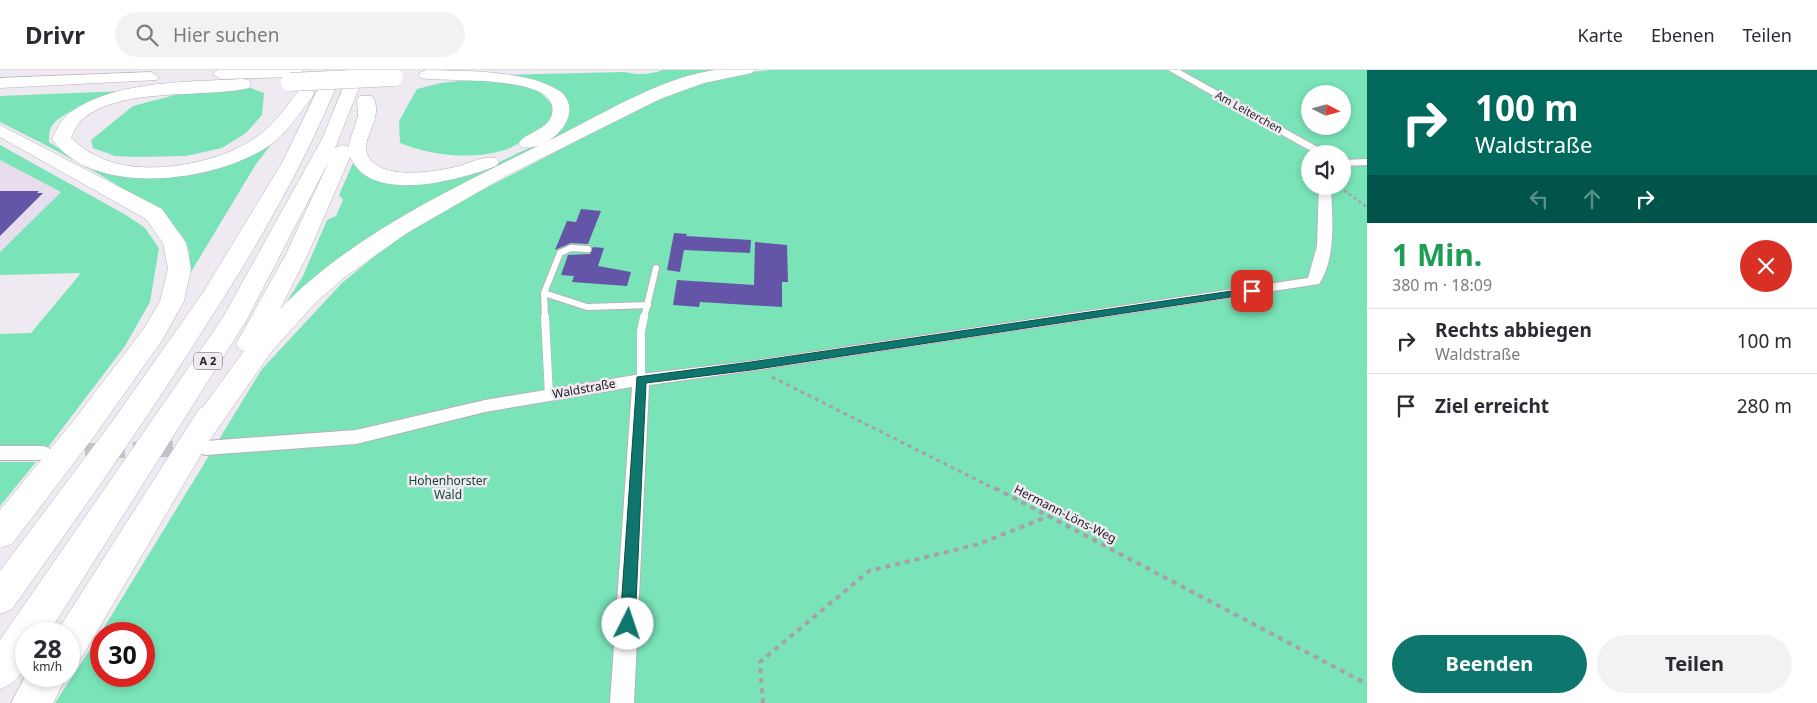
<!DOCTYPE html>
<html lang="de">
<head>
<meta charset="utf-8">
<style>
  :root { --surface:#fff; --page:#f2f2f3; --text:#2b2b33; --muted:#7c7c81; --line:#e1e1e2; --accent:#0f766e }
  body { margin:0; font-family:"Noto Sans",sans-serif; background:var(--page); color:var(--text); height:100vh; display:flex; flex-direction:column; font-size:19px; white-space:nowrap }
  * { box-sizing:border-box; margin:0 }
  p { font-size:16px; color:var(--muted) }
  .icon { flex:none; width:28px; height:28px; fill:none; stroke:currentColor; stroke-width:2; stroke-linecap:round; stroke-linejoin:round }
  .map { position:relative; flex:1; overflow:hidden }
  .details { display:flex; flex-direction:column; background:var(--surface); width:450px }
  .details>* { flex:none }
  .guide { background:#00695c; color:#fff; overflow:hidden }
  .needle { width:32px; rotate:96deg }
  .controls { position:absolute; left:1301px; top:15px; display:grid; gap:10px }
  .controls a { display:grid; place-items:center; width:50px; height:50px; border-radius:50%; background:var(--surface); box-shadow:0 2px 8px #0003; font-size:25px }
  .speed { position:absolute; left:15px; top:552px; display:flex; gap:10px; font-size:25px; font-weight:700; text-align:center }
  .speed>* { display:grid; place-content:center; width:65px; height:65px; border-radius:50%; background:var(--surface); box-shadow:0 2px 8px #0003; line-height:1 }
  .speed small { font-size:12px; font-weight:400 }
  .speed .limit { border:8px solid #d22; background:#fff; color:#111 }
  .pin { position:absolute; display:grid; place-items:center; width:42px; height:42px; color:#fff; margin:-21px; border-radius:10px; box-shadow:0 2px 8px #0006 }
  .me { position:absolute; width:55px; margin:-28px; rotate:4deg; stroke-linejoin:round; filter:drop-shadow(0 0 4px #0008) }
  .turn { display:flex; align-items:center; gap:18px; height:105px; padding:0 25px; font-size:22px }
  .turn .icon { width:65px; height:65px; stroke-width:2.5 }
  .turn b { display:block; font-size:35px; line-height:42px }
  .lanes { display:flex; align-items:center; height:48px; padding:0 25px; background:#0003; justify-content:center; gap:25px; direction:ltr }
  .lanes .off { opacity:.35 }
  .round { display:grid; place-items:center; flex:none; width:52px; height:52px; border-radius:26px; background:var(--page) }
  .headline { display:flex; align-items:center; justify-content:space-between; height:85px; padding:0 25px }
  h1 { font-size:30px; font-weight:700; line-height:38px; color:#1e9e55 }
  .action { display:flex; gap:10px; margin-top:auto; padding:10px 25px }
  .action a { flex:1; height:58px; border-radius:30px; background:var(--accent); color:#fff; font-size:20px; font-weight:700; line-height:58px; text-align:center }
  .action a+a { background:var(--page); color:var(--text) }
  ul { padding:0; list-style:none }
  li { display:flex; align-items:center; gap:15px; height:65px; padding:0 25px; border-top:1px solid var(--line) }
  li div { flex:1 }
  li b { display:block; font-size:19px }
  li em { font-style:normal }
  header { display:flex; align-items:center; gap:30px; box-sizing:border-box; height:70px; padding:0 25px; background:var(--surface); border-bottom:1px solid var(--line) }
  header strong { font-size:24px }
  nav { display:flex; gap:28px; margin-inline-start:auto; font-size:18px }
  .search { width:350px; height:45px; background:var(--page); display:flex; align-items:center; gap:12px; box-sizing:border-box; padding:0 18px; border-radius:28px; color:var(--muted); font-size:19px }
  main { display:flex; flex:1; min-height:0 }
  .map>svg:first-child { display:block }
</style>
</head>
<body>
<header>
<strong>Drivr</strong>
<div class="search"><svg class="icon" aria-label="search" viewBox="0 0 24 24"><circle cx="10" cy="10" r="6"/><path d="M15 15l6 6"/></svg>Hier suchen</div>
<nav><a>Karte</a><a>Ebenen</a><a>Teilen</a></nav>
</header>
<main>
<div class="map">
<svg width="1367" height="633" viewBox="0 0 1367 633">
  <rect width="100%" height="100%" fill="#efe9f2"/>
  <path fill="#e8dded" d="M0 90 62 122 0 181Z"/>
  <path fill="#7ae4b8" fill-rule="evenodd" d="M663 0H725L689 8 471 113 282 239 303 206 327 150 336 146 343 130 339 125 353 93C404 129 465 111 516 84 525 79 540 75 547 68 554 61 561 40 566 30L497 5 624 2C637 5 650 5 663 0Z
    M771 0H1367V633H55L97 569 262 299 342 213 408 159 664 25 738 3ZM1310 24H1342V56H1310ZM1310 84H1342V116H1310ZM101 564H144V606H101Z
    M479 9 535 17 556 38C550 53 545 55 531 65 522 71 512 79 501 81 469 90 430 85 400 73L399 51 417 19 441 13Z
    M251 18 264 23 262 45 246 63 222 78 186 86 139 87 115 86 93 78 91 70 133 36 190 21Z
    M125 21C107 27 56 41 50 60 49 64 49 69 49 72L75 89 152 106 273 72 256 94 191 202C190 193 190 183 187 175 175 137 39 72 0 52V26Z
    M0 75 126 145 145 158 159 178 150 232 125 276 49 376H0V264L31 263 81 203 0 205V182L61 122 0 90Z
    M0 392H36L0 436Z"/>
  <path fill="#6455a8" d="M0 121H39L37 123H43L0 166Z
    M581 139 601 141 588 174 571 173 555 180 567 151 576 152Z
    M674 163 687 164 686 166 751 170 750 183 684 180 680 202 667 200Z
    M755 172 787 175 788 212H782V237L700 232 699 237 673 235 677 210 754 215Z
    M593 177 604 178 598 196 631 202 627 216 572 212 574 206 561 205 568 185 590 184Z"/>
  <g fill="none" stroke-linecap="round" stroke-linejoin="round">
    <path stroke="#c6c1c9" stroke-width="16" stroke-dasharray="16 8" stroke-linecap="butt" d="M61 382 196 378"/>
    <g stroke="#b7b1ba" stroke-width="8">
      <path id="lane-far1" d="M544 223 587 237 648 235
        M545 248 544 223 560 183 571 178 588 179
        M644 248 656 198"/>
    </g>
    <g stroke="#b7b1ba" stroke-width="9">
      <path id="lane" d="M545 247 549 325
        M641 310V261L644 247"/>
    </g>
    <g stroke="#b7b1ba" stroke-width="2">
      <path id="street" d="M1168 0H1180L1330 84H1316Z
        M1367 89V95L1342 96V90Z
        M1319 116H1331C1332 147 1337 187 1319 214L751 301 649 315 634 633H610L632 317 485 342 356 374 206 385 200 383 197 378 200 373 206 371 356 360 485 330 641 304 751 291 1308 208 1317 176Z
        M0 376H43L49 378 52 383 49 388 43 390H0Z"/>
    </g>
    <g stroke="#b7b1ba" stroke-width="1">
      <path id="highway" d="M302 0 301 5 295 7 221 9 213 4 218 0Z
        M327 0H343C308 88 261 170 210 249 148 348 80 444 12 539L0 544V501L114 349 202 224 282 93Z
        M350 0H366L335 78 343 75 348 77 358 46 357 30 360 26H372C386 47 359 68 368 86 382 111 433 102 455 97 469 94 482 85 496 88L499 92 496 96C462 109 394 128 362 103 357 99 353 92 350 87L308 184 280 239C357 159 469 111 566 62 611 39 666 6 716 0 728 0 742 0 754 0L752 3 704 13 660 29 506 106 407 163 345 207 316 232 272 281 209 371 82 587 69 592V564L56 563 199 339 203 337 244 281 240 280 236 274 286 184 330 89 246 251 48 564H26C26 590 28 608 0 619V570L222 249 323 67Z
        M427 0C465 1 530 0 561 22 587 45 547 83 521 77L519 73C526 62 545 61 551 47 568 2 441 13 421 8L419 5 421 2Z
        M151 2 159 7 157 10 0 18V8Z
        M243 9 249 10 251 14 249 18C204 29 112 15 78 54 75 58 73 64 71 68 82 78 92 85 106 90 149 107 223 93 259 65 276 53 287 35 300 19H312L314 23 312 27C299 44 287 63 270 75 218 112 93 129 52 69 56 62 59 52 66 46 109 10 189 12 243 9Z
        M0 55 162 139 186 173 191 199 184 231 163 269 95 365 12 474 0 478V440L74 350 145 257 160 231 168 199 163 173 146 149 0 67Z
        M26 605V606H67L53 633H11Z"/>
    </g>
    <path stroke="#a6a1a8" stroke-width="2.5" stroke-dasharray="3 3" stroke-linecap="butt" d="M1339 117 1367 137"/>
    <path stroke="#a6a1a8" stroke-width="3" stroke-dasharray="4 4" stroke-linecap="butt" d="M772 307 997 420"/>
    <path stroke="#a6a1a8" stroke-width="4" stroke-dasharray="5 5" stroke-linecap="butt" d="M995 418 1367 614
      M763 633 760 592 869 501 979 474 1049 446"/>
    <use href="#lane-far1" stroke="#fff" stroke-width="6"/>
    <use href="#lane" stroke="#fff" stroke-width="8"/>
    <use href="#street" fill="#fff" fill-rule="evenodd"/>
    <use href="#highway" fill="#fff" fill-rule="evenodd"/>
    <g stroke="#b7b1ba" stroke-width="19" stroke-linecap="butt">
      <path id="highway-bridge" d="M290 12 394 7"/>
    </g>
    <use href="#highway-bridge" stroke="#fff" stroke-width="18"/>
  </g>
  <path fill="#0f766e" stroke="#0a4d48" d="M1252 218 1256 219V223L751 300 646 313 635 554 633 558 628 560 622 558 620 554 637 307 751 292Z"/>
  <g text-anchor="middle" stroke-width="5" stroke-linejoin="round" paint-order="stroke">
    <g font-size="11" fill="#222023" stroke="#efe9f2">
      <text transform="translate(1249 42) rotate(29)" y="4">Am Leiterchen</text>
    </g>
    <rect fill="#efe9f2" stroke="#605c61" stroke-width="1" x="194" y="282.5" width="28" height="17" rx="4"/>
    <g font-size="11" font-weight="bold" fill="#222023">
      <text x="208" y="295">A 2</text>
    </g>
    <g font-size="12" fill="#222023" stroke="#efe9f2">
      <text transform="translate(584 319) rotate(-10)" y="4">Waldstraße</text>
      <text transform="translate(1065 444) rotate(27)" y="4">Hermann-Löns-Weg</text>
    </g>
    <g font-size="12" fill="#154835" stroke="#efe9f2">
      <text x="448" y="415">Hohenhorster<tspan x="448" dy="14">Wald</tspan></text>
    </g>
  </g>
</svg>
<div class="controls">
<a><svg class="needle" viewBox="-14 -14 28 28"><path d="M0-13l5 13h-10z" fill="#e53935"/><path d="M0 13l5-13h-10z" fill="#7c7c81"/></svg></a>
<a><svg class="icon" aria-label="sound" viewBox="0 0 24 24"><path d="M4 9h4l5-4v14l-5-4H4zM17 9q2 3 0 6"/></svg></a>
</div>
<div class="speed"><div>28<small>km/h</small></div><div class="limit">30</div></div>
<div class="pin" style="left:1252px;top:221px;background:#d93025"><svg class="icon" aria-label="arrive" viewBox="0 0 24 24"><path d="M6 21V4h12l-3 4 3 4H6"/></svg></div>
<svg class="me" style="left:628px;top:554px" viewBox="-20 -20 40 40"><circle r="19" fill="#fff"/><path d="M0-13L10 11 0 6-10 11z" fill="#0f766e"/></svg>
</div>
<section class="details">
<div class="guide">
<div class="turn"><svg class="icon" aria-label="right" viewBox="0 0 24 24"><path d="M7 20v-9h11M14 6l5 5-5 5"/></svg><div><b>100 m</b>Waldstraße</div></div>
<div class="lanes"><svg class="icon off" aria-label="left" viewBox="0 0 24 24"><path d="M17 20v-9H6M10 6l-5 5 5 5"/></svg><svg class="icon off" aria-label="ahead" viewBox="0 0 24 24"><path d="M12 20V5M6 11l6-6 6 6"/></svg><svg class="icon" aria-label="right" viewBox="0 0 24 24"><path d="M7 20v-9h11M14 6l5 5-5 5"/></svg></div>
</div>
<div class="headline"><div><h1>1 Min.</h1><p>380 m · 18:09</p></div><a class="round" style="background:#d93025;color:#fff"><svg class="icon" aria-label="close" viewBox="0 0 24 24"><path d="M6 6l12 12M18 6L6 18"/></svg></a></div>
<ul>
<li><svg class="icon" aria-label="right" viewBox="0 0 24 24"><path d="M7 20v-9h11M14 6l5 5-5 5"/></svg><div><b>Rechts abbiegen</b><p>Waldstraße</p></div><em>100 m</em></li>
<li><svg class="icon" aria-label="arrive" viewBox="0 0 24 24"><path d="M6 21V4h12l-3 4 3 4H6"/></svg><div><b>Ziel erreicht</b></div><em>280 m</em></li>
</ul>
<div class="action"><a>Beenden</a><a>Teilen</a></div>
</section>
</main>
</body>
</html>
